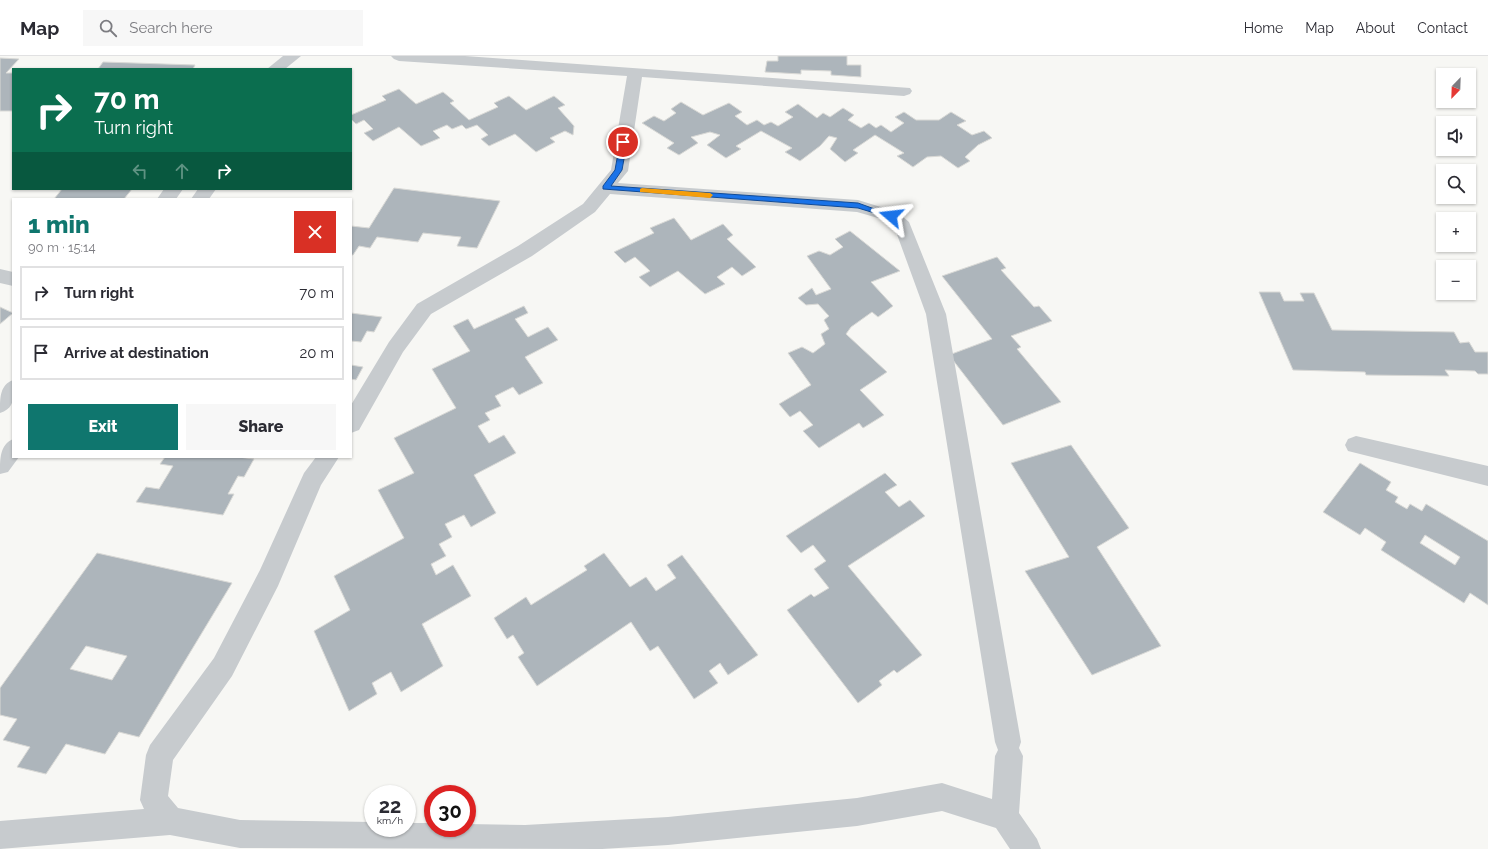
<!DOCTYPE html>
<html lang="en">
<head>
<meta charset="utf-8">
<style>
  :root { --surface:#fff; --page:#f7f7f7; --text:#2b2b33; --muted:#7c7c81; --line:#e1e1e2; --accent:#0f766e }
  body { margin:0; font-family:Raleway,sans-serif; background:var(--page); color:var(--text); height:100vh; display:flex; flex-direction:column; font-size:15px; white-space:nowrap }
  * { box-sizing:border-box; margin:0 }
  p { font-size:13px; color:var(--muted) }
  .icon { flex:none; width:22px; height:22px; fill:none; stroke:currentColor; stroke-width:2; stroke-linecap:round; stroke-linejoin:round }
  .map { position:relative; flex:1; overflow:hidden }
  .panel { position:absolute; left:12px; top:142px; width:340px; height:260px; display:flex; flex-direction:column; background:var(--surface); border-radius:0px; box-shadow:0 1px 3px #0004 }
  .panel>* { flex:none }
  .guide { position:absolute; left:12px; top:12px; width:340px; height:122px; border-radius:0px; box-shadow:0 1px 3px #0004; background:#0b6e4f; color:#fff; overflow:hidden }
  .needle { width:26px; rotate:203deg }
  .tools { position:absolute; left:1436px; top:12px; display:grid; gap:8px }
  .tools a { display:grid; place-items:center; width:40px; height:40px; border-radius:0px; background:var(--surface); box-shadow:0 1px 3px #0004; font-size:20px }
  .speed { position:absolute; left:364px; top:729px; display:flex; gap:8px; font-size:20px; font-weight:700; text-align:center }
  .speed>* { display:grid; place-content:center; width:52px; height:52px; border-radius:50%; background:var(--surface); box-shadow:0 1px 3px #0004; line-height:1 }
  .speed small { font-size:10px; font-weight:400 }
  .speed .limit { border:6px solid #d22; background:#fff; color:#111 }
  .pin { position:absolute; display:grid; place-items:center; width:34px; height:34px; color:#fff; margin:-17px; border:2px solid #fff; border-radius:50%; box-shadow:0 1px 4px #0007 }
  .me { position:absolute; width:44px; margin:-22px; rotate:287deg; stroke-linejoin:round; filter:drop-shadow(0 0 3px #0008) }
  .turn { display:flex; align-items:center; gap:14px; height:84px; padding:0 16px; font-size:18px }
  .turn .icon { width:52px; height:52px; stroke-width:2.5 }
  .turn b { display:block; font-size:28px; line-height:34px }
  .lanes { display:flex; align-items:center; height:38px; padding:0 16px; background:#0003; justify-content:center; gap:20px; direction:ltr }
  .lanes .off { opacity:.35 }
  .round { display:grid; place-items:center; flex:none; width:42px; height:42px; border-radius:0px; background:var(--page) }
  .head { display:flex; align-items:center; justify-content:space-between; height:68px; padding:0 16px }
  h1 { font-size:24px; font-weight:800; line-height:30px; color:var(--accent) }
  .button { display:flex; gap:8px; margin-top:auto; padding:8px 16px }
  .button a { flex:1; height:46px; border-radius:0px; background:var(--accent); color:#fff; font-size:16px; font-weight:800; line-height:46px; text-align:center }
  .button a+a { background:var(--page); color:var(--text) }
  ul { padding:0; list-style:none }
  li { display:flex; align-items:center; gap:12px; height:54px; margin:0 8px 6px; padding:0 8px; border:2px solid var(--line); border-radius:0px }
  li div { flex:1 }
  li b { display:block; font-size:15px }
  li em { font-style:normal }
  header { display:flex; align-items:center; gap:24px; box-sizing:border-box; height:56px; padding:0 20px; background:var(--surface); border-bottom:1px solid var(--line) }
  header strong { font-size:19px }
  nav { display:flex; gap:22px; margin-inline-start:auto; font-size:14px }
  .search { width:280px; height:36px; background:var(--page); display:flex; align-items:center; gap:10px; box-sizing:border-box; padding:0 14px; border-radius:0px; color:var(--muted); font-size:15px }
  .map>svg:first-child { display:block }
</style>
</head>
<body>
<header>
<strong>Map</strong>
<div class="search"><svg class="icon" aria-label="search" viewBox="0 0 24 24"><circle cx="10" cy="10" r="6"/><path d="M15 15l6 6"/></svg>Search here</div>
<nav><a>Home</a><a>Map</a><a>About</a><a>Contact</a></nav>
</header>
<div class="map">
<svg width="1488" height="793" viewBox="0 0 1488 793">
  <rect width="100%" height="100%" fill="#f7f7f4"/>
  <path fill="#adb5bb" stroke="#d9d9d6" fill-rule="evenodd" d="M778 0H847V9H861V21L831 19V15L801 14V18L765 16 767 5H778Z
    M0 2 19 3 6 17H13V55H0Z
    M103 6 195 9 193 13H98Z
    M399 33 416 48 443 36 454 45 450 47 469 64 498 51 494 47 509 40 526 54 554 40 565 49 558 52 574 70 573 79 565 75 550 82 555 86 536 96 515 78 489 90 481 83 488 79 477 69 466 73 462 69 452 73 447 69 433 75 440 82 421 90 399 71 373 85 364 77 373 73 364 64 356 68 351 63V59L386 44 382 40Z
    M681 46 703 59 729 47 742 56 735 60 747 69 757 64 764 69 771 66 778 70 793 61 785 56 798 48 817 62 823 57 830 61 843 52 854 59 848 64 861 72 869 67 876 72 881 69 891 76 904 67 895 61 904 56 916 64H939L951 56 966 65 957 69 972 79 984 75 992 82 978 89 965 101 970 105 958 112 941 100 927 101 913 111 897 100 904 97 875 79 853 94 858 97 845 106 830 93 837 82 829 80 820 90 800 105 785 96 792 92 761 75 736 90 741 93 726 102 707 89 720 79 710 76 691 81 698 87 679 99 667 92 674 87 642 67 654 60 664 65 676 57 671 53Z
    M394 132 500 145 477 192 457 190 461 181 423 177 418 186 377 181 370 192 359 190 353 199H351V170L369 172Z
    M62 133H132L124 143H54Z
    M674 162 691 184 723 168 733 179 727 183 756 211 742 220 732 211 717 221 725 228 705 238 678 215 650 231 639 221 650 215 635 201 625 207 614 196 654 177 650 172Z
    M850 175 900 215 871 226 893 250 878 261 872 256 851 271 846 278 887 316 860 334 884 359 863 372 859 367 819 392 803 375 813 369 800 355 790 361 779 348 811 329 788 297 802 291 813 297 825 288 821 278 829 273 824 264 829 260 818 248 806 249 798 242 812 232 816 239 831 233 807 200 819 195 830 199 843 191 835 183Z
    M997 201 1006 212 1001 214 1034 251 1039 250 1052 265 1011 280 1021 291 1017 293 1061 346 1003 369 949 299 992 283 942 220Z
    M1259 236H1280L1284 245H1304L1300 237H1314L1332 274 1454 276 1460 287 1469 286 1475 296H1488V318H1478L1475 315 1445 314 1449 320 1366 319 1365 316 1293 314Z
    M524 250 528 257 515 263 528 281 548 271 558 284 525 301 543 327 519 339 513 331 495 340 501 350 485 357 490 364 478 370 489 387 504 379 516 397 474 419 496 457 471 471 464 459 445 468 452 481 439 488 446 500 431 508 436 519 453 509 471 540 422 568 443 610 401 636 391 616 372 627 377 638 349 655 314 575 350 554 334 520 404 482 378 434 414 417 394 382 456 352 432 313 470 295 453 270 468 263 474 273Z
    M0 251 13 257 0 268Z
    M351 257 382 261 374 276 367 275 361 286 351 285Z
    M351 309 363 311 356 324 351 323Z
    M1071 389 1129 472 1097 491 1161 590 1092 619 1025 515 1069 501 1011 407Z
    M165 401H238L254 403 244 421 238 420 228 438H234L223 459 136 446 146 431 159 433 173 410 160 408Z
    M1360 407 1391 426 1386 434 1398 441 1395 446 1407 453 1410 448 1422 455 1426 448 1488 485V549L1470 537 1464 547 1381 494 1386 486 1365 472 1360 479 1323 456ZM1425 479 1460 501 1455 509 1420 487Z
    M885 417 897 429 885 436 899 451 910 444 925 460 848 510 922 599 897 617 894 614 879 625 882 629 858 647 787 554 811 538 814 541 829 532 814 513 826 505 813 489 801 497 786 480Z
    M97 497 232 527 139 681 119 676 105 698 66 688 46 718 17 711 30 691 3 684 17 663 0 659V632ZM86 590 127 600 112 624 70 613Z
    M604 497 630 531 646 521 656 535 676 522 667 509 682 499 758 599 728 619 720 607 709 615 718 627 694 643 658 590 650 595 631 566 537 630 518 601 524 597 513 579 507 583 494 562 526 541 531 549 587 514 584 510Z"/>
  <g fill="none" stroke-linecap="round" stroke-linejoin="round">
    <path fill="#c7cbce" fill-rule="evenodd" d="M283 0H301L285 13H267Z
      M391 0H465L910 32 912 35 910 38 904 40 642 21 628 115 618 127 858 144 897 156 909 166 946 258 1021 686 1019 692 1023 700 1019 757 1037 783 1041 793H1010L996 772 942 755 857 770 668 789 602 793 240 792 170 779 0 793V765L144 753 140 744 146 699 150 689 214 602 260 514 304 417 316 401H339L321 429 278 530 232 620 173 704 168 740 178 752 240 764 373 766V772H407V767H433V772H467V768L525 769 668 761 857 742 942 727 992 743 995 700 998 694 995 686 926 258 895 173 885 164 857 156 610 138 595 156 532 200 431 258 403 296 359 374 351 377V349L389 286 417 248 518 190 583 148 611 114 627 20 399 5 394 3Z
      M164 133H183L176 143H157Z
      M198 133H216L209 143H191Z
      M0 213 13 216V230L0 227Z
      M13 324C13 339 17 351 0 357 0 341 0 329 13 324Z
      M1356 380 1488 410V430L1348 395 1345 389 1348 383Z
      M13 383V401H19L8 416 0 418C0 402 0 389 13 383Z"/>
  </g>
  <path fill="#1a73e8" stroke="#114b97" d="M623 84 627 86 622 114 611 130 858 147 894 160 891 162 858 152 603 133V130L615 114 620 86Z"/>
  <path fill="#f59e0b" d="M642 132 710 137 713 139 710 142 640 136V133Z"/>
</svg>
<div class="tools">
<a><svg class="needle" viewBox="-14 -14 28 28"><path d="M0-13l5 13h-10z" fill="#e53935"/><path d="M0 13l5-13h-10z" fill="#7c7c81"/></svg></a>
<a><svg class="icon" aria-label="sound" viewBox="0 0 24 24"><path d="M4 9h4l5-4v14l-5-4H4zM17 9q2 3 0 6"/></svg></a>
<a><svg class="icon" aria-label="search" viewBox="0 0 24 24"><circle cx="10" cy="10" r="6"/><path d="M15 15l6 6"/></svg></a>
<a>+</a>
<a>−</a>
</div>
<div class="speed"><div>22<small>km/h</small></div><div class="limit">30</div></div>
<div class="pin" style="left:623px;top:86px;background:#d93025"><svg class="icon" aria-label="arrive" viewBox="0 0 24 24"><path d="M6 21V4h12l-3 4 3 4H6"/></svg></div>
<svg class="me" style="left:891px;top:160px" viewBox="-20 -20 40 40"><path d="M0-17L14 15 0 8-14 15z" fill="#1a73e8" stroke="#fff" stroke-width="4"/></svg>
<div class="guide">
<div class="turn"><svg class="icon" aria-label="right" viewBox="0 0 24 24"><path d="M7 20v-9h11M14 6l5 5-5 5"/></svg><div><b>70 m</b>Turn right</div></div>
<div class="lanes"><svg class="icon off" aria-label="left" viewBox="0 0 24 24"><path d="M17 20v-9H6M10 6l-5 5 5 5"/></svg><svg class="icon off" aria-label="ahead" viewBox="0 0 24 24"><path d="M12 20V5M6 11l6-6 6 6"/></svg><svg class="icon" aria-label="right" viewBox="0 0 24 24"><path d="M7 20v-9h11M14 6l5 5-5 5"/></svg></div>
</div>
<section class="panel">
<div class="head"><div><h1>1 min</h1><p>90 m · 15:14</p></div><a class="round" style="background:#d93025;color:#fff"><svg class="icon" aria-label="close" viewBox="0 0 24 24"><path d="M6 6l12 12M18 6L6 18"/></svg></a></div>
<ul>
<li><svg class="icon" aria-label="right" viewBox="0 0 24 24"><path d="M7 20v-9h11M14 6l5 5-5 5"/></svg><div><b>Turn right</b></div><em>70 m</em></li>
<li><svg class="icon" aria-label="arrive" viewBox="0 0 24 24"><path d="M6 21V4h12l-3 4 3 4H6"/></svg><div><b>Arrive at destination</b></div><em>20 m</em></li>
</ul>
<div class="button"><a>Exit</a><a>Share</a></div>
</section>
</div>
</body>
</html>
